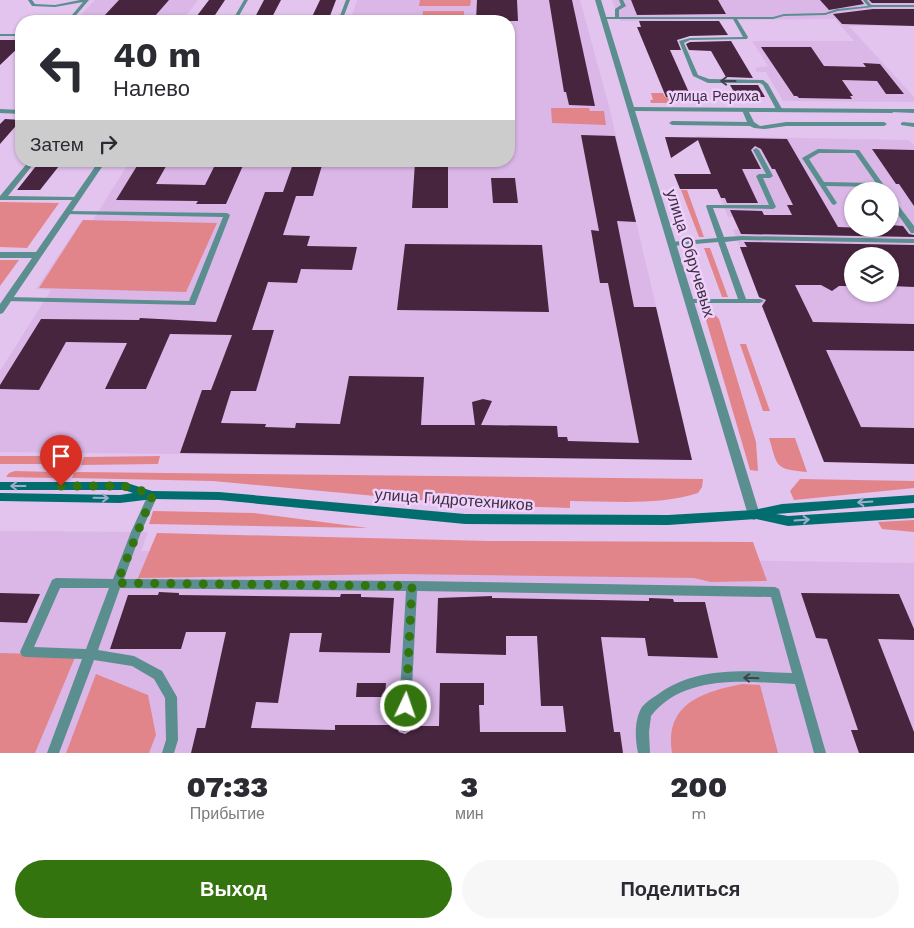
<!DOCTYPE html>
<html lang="ru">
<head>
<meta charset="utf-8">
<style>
  :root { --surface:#fff; --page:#f7f7f7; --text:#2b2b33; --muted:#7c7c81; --accent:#34740e }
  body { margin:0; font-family:"Work Sans",sans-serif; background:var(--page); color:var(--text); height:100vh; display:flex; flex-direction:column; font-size:19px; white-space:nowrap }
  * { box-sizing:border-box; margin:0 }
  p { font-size:16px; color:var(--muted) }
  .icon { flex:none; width:28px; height:28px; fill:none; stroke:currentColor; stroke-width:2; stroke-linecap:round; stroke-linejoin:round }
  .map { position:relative; height:753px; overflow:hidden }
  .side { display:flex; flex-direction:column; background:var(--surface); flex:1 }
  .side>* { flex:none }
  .banner { position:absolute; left:15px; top:15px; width:500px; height:152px; border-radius:20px; box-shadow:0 1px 4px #0004; background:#fff; color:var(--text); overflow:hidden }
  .tools { position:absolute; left:844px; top:182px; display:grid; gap:10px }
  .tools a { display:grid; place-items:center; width:55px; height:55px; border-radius:50%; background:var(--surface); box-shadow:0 1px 4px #0004; font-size:25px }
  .pin { position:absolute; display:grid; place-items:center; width:42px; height:42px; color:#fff; margin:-51px -21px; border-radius:50% 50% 50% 0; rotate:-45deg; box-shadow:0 0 5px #0007 }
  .pin .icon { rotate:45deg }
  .me { position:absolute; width:55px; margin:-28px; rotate:3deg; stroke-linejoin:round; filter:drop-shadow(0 0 4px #0008) }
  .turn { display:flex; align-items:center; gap:18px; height:105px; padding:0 15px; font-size:22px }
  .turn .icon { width:65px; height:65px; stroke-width:2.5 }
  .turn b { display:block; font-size:35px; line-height:42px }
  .then { display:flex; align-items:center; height:48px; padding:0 15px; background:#0003; gap:10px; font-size:19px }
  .eta { display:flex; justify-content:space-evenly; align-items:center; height:85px; text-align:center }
  .eta b { font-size:30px; font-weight:800; line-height:35px }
  .action { display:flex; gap:10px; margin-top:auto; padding:10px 15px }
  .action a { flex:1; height:58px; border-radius:30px; background:var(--accent); color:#fff; font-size:20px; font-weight:800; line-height:58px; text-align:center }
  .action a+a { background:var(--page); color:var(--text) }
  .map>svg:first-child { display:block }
</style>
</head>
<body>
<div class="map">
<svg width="914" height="753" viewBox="0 0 914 753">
  <rect width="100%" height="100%" fill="#e3c4ee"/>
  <path fill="#dab7e7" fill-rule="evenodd" d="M95 0H198L182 21H75Z
    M357 0H580L609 106 692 460 0 452V371L51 290 36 289 82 220H93L130 161H509V21H350Z
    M612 0H914V26H849L914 97V102L783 101 766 72H757L755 68 768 66 752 41H854L835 19 620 21Z
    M696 136 909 140 914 145V464L824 462 733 229H738L733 217H728ZM852 191H890V229H852ZM852 256H890V294H852Z
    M0 531 148 532 141 551 914 563V753H0Z"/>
  <path fill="#e2858a" d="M420 0H471L470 6H419Z
    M423 11H464V21H422Z
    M651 93H663L665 97 687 98 689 103H651L650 100H653Z
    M551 108H589L590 111H604L606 125 552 123Z
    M681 190H687L704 237H699Z
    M0 202 59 203 27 248 0 247Z
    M83 220 217 223 186 292 39 288Z
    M704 248H710L728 297H722Z
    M0 260H19L0 286Z
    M702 306H707L719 319 756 442 758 471 750 470Z
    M740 344H746L770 411H763Z
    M769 438H795L807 472C774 469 778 467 769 438Z
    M0 456H65L62 464H0Z
    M160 456 158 464 81 465 84 457Z
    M15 471 55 472 56 473 53 478 6 477 9 473Z
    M78 472 703 479 702 487 698 493C658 506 612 501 570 501V508L473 505 213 481 72 478 74 473Z
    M800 479 914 481V488L794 500 790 491Z
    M153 511 254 513 368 528 149 524Z
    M914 520V532L882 529 878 522Z
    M157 533 490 541 753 542 767 581 711 582 694 578 400 574 138 578Z
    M0 653 76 655 35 753H0Z
    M96 674 148 695 156 735 149 753H66Z
    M742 684 760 685 778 753H672C664 704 702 692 742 684Z"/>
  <path fill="#48253f" d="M119 0H169L155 16H104Z
    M209 0H225L211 21H193Z
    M264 0H281L270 21H253Z
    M320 0H336L328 21H310Z
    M477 0H517L518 21H476Z
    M549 0H572L595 106 569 105 566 92H564Z
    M631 0H718L726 14 637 15Z
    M820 0H861L864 4 829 10Z
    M869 0H914V3H872Z
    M873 9H914V26L842 24 833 14Z
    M639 21H719L728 35 690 36 677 40 681 50H670L691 97H666L637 27H641Z
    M0 40H21V45L0 65Z
    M731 41 753 78 726 77 711 51 689 50 686 44 690 42Z
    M761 47H811L824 66 866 67 863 63 880 64 904 94H886L877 81 842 80 853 96H850L852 99 799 98 797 96H794Z
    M730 85H758L765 97H737Z
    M5 119 21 120 0 144V124Z
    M581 135 615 136 636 222 617 221 634 307H656L692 460 180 453 202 390H211L232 335 170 334 146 389H105L127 343 66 342 39 390 0 389V385L41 319 139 320 140 318 216 322 265 192H283L294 161 323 162 313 196H296L283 235 310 236 307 246 357 247 352 270 301 269 297 283 268 282 252 330H274L256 391H231L221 423 266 424 265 427 295 428 296 423 340 424 349 376 424 377 421 425H475L472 402 483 399 492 401 481 425 557 426 558 437H567L568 441 639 443 608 283H600L591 230 599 231Z
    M665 137 787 139 838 227 890 229V225L903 226 909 234 914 235V237L741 234 730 210 762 211 764 215H792L787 205H793L775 169H772L761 149 755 146 751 150 761 169H742L758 203H727L725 198H721L717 189H680L674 174H711L698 140 671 158Z
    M872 149 914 150V206L899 184H896Z
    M40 161H63L40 190H17Z
    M140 161H169L156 184 205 185 217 161H245L226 204H196L198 201 116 200Z
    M415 162H448V208H412Z
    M491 178H515L518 203H493Z
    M744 242 914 245V287L890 286V256H852V286H839L832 291 821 285H795L813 322 914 324V351L826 350 861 427 914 428V464L824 462 762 306 766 300 759 297 740 247H747Z
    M405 244 542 245 549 312 397 310Z
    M159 592 179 593V595L340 597 341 594H361V597L394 598 390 653 319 652 322 633H290L278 703 256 702 251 728 335 730V725H396L399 732 405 734 410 731 412 726H439L440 683H484V705H479L480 732H566L563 706H541L537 636H506V655L436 653 438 598 492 596V598L649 601V598L673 599 674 602H705L718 658 648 656 645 638 601 637 614 732H620L623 753H191L197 728H205L226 632H186L181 649H110L128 595H158Z
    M0 593 40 594 27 623 0 622Z
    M801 593 899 594 914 629V640L878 639 914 732V753H859L851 730H858L827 639 816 638Z
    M357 683H386L385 697H356Z"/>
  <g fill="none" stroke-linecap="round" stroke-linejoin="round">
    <path fill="#5b8e8f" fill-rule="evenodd" d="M28 0H32L35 4 55 5 80 0H89L71 21H67L83 2 55 7 32 6Z
      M244 0H248L236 21H232Z
      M346 0H350L342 21H338Z
      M619 0H623L626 6 619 10V17H773L784 14 825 13 837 9 868 6 863 0H867L871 5H914V7H873L838 11 825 15 784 16 773 19H737L748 37 747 39 690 40 684 43 698 75 709 79 763 80 768 84 782 109 779 111 776 109 763 85 760 83H708L693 76 679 41 690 38 743 37 733 19H602V18L604 17H615V9L621 5Z
      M0 34H21V36H0Z
      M745 108 748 110 754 122 760 126 786 122H884L887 124 884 126H786L765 129 754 128 750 126 672 125 669 123 672 121 747 122 742 110Z
      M0 109 21 110V114L0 113Z
      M892 109H914V113L890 112V110Z
      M903 122 914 123V127L901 125V123Z
      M756 148 759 150 773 176 770 178H763L776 207 773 209 713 208 724 237 742 236 914 239V243L742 240 725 242 746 299H760L764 301 760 303H687L686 301 690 299H738L718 242 672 246 668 244 672 242 717 238 706 206 707 205H769L756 176 759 174H766L753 150Z
      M818 149 859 150 888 191H882L879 187 826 186 837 203 834 205 832 204 802 158ZM819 153H855L876 183 824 182 809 159Z
      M29 161H36L8 196 76 197 79 199 78 200H0V196Z
      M890 196 892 197 914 226V233H911L890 203Z
      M67 211 227 213 230 215 195 305 5 301 4 299 8 297 189 301 223 217 65 214 64 213Z
      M153 491 157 492 158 495 141 532 124 579 412 581 775 587 779 589 826 753H814L795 684C747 682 685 673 651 716L649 732 650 753H638C635 739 634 720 642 707 646 702 652 698 657 695 696 666 745 671 792 673L771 597 417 591 410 726 408 730 404 732 400 730 398 726 406 591 120 588 98 650 134 656 162 671 177 697 178 740 174 753H162L166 740 165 698 154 679 132 666 94 660 59 753H47L82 659 26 657 22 656 20 652 52 580 56 578 113 579 131 532 148 495 149 492ZM60 588H109L86 649 34 647Z"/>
    <path fill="#5b8e8f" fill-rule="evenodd" d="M595 0H601L634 107 892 109 895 111 892 113 635 111 760 515 758 518 754 520 750 518 748 515Z
      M99 161H106L3 313 0 314V304L32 258H0V252H36Z"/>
    <path fill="#016d6f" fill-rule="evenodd" d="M0 482H124L152 491 219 492 465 514 668 515 754 510 782 504 914 495V503L776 514 788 516 914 508V518L788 526 756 519 668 525 465 524 219 500 153 499 120 503 0 501V493L120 495 133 493 124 490H0Z"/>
  </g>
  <defs><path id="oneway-shaft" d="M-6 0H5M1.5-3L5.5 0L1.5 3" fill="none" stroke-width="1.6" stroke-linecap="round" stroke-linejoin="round" transform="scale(1.25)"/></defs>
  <g stroke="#424351">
    <use href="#oneway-shaft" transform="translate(728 81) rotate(-180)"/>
    <use href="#oneway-shaft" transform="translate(751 678) rotate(-178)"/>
  </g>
  <g stroke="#9caecb">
    <use href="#oneway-shaft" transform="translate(18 486) rotate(-180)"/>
    <use href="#oneway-shaft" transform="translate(101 498) rotate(1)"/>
    <use href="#oneway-shaft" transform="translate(865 502) rotate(176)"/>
    <use href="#oneway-shaft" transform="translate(802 520) rotate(-4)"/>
  </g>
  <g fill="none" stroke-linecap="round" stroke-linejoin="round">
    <path stroke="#34740e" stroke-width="9" stroke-dasharray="0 16.2" d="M61 486H124L153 494 117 583 412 586 406 706"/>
  </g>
  <g text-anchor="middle" stroke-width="5" stroke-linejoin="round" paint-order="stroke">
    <g font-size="14" fill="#3c3041" stroke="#f0d1fc">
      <text x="714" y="101">улица Рериха</text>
    </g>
    <g font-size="16" fill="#3c3041" stroke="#f0d1fc">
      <text transform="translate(691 253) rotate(73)" y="6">улица Обручевых</text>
      <text transform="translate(454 499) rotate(4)" y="6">улица Гидротехников</text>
    </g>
  </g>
</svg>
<div class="tools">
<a><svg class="icon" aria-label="search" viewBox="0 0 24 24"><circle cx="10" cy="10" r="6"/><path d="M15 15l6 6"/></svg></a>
<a><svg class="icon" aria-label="layers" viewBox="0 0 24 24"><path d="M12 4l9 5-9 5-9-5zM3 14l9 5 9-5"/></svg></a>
</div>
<div class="pin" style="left:61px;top:486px;background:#d93025"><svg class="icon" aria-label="arrive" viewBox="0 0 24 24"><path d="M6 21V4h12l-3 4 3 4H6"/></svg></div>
<svg class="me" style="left:406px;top:706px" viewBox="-20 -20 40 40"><circle r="17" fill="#34740e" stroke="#fff" stroke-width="3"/><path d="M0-11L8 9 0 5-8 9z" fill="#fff"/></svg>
<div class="banner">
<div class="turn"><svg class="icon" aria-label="left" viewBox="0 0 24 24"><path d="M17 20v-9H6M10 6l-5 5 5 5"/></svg><div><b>40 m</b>Налево</div></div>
<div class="then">Затем<svg class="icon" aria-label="right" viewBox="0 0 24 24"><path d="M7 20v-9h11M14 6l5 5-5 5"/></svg></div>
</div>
</div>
<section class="side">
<div class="eta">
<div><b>07:33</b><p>Прибытие</p></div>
<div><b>3</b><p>мин</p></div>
<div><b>200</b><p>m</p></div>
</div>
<div class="action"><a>Выход</a><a>Поделиться</a></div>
</section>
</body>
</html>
